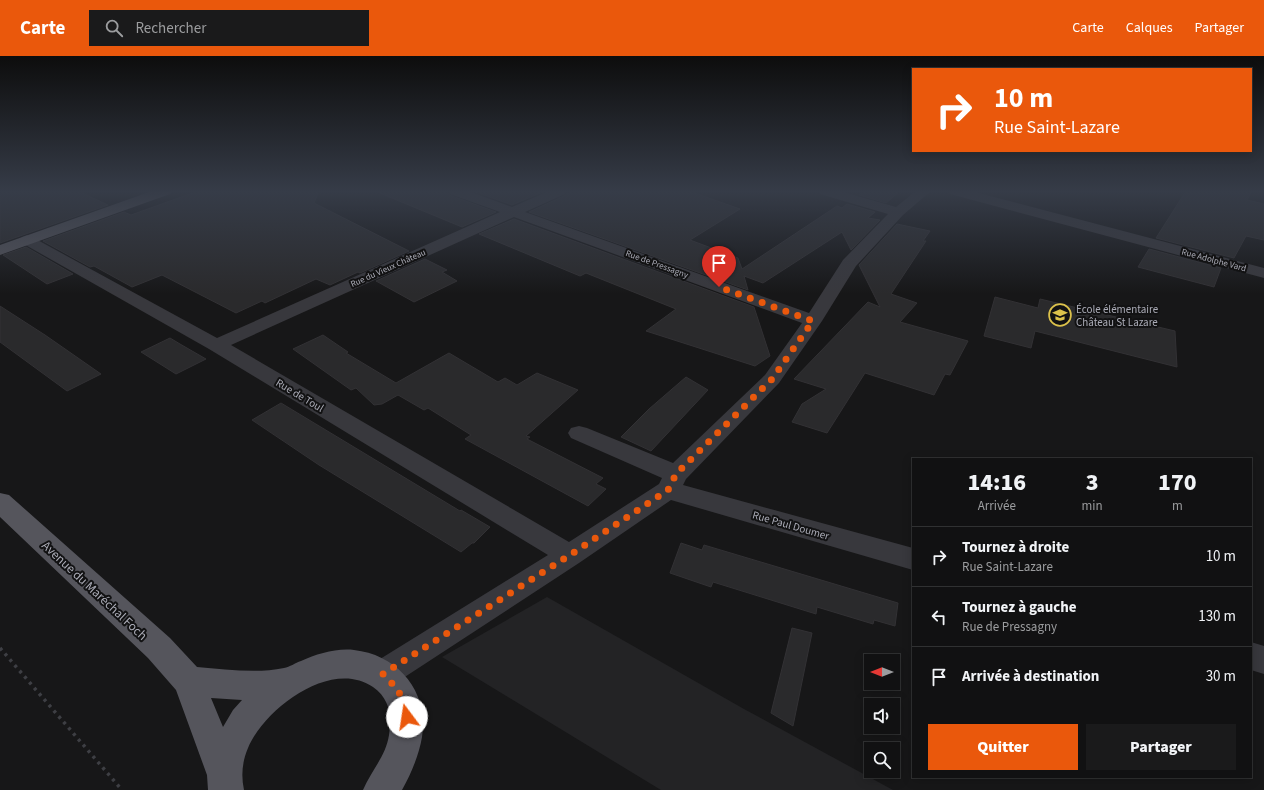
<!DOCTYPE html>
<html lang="fr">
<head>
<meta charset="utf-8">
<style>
  :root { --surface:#111112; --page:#1a1a1b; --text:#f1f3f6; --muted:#9c9d9f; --line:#303132; --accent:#ea580c }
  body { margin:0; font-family:"Source Sans 3",sans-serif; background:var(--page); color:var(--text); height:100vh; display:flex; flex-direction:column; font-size:15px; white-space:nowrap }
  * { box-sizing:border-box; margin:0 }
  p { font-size:13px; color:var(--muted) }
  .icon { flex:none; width:22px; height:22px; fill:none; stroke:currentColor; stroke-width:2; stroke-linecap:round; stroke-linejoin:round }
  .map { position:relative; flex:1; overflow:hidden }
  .side { position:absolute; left:912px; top:402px; width:340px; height:320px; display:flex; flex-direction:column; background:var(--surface); border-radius:0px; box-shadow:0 2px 10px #0003,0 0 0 1px var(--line) }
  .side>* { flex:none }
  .guide { position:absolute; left:912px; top:12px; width:340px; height:84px; border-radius:0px; box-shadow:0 2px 10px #0003,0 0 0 1px var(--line); background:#ea580c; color:#fff; overflow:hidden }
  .needle { width:26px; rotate:270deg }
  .controls { position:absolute; left:864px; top:598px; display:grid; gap:8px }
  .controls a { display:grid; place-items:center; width:36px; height:36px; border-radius:0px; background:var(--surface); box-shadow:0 2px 10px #0003,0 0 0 1px var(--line); font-size:20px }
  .pin { position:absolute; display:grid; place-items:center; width:34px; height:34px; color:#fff; margin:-41px -17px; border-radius:50% 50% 50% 0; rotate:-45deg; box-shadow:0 0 4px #0007 }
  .pin .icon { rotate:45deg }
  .me { position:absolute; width:44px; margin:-22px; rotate:346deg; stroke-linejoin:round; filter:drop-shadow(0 0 3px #0008) }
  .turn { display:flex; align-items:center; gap:14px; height:84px; padding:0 16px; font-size:18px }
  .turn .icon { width:52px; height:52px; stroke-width:2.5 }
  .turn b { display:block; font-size:28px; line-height:34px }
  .eta { display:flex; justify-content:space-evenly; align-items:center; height:68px; text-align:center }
  .eta b { font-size:24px; font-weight:800; line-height:28px }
  .primary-button { display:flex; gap:8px; margin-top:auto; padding:8px 16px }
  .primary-button a { flex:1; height:46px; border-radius:0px; background:var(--accent); color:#fff; font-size:16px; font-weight:800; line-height:46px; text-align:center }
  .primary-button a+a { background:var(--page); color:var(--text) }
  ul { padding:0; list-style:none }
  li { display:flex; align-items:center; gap:12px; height:60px; padding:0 16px; border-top:1px solid var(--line) }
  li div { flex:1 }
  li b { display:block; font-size:15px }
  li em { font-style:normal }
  header { display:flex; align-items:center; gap:24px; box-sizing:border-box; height:56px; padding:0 20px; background:var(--accent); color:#fff }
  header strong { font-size:19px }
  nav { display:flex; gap:22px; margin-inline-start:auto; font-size:14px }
  .search { width:280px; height:36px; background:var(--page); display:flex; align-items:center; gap:10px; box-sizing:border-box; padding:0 14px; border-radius:0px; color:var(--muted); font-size:15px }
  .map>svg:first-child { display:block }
</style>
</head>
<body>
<header>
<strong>Carte</strong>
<div class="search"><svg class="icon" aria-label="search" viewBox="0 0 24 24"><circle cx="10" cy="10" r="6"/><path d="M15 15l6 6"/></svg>Rechercher</div>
<nav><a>Carte</a><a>Calques</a><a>Partager</a></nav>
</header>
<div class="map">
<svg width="1264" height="734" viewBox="0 0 1264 734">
  <rect width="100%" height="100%" fill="#171718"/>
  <path fill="#232325" d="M547 541 744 653 893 734H661L442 601Z"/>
  <path fill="#2a2a2c" stroke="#323134" d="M0 135H78L108 149 0 187Z
    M198 135H319L314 147 409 195 360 217 358 216 330 229 316 223 265 247 262 245 236 257 162 219 132 231 94 210 90 211 43 185 124 156 131 159Z
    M375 135H447L449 139 496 156 462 171Z
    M473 135H545L512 149Z
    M568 135H689L740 153 690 184 738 202 742 213 837 150 842 152 847 148 875 156 868 162 880 164 851 194 842 176 763 227 744 220 748 234 529 156 566 139Z
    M864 135H900L886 147 859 139Z
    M1186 135H1252L1247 144 1264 148V184L1246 180 1234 202 1156 182Z
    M514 163 754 251 770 300 755 310 646 275 676 253 586 217 580 220 479 178Z
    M897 168 930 175 923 185H926L891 238 917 247 900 266 968 285 950 319 945 318 934 339 865 317 827 377 792 366 802 348 826 333 794 323 868 246 880 251 859 209Z
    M26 191 73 218 47 228 3 199Z
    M1149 193 1221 212 1214 231 1138 211Z
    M425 203 447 214 442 216 457 225 414 246 376 225Z
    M995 241 1038 252 1040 243 1175 275 1177 311 1035 275 1031 292 984 280Z
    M0 250 45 279 101 318 67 335 0 286Z
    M323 279 348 296 346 297 396 327 449 297 498 326 505 322 517 329 537 317 578 334 526 380 530 381 527 383 603 422 596 428 606 433 588 450 465 383 471 379 428 352 424 354 398 339 382 348 374 349 356 332 351 334 293 293Z
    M170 282 180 288 206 303 176 318 141 296Z
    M686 321 708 334 651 395 621 381 649 353Z
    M281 347 460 455 461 454 490 471 474 487H472L461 496 319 409 252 364Z
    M681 487 702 494 704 489 898 547 895 570 874 564 873 568 817 551 816 558 713 526 711 531 670 517Z
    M792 572 812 577 793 670 771 657Z"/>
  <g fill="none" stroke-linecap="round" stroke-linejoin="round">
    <path stroke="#3e3f44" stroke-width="3.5" stroke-dasharray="3 4.5" stroke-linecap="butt" d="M0 592 122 734"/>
    <path fill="#38383d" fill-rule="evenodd" d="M448 135H468L512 151 549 135H567L565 138 525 156 809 257 843 204 888 158 820 138 818 135H840L896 151 916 135H931L903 159 856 210 822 265 779 327 686 423 683 429 913 492V514L671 444 579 507 394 628 383 633 372 628 367 618 372 608 548 499 209 293 22 187 19 184 22 181 27 179 32 181 217 282 500 156 450 138ZM514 161 802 267 765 319 673 407 587 372 579 370 571 372 568 377 571 382 662 422 659 428 569 486 231 289Z
      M948 135H971L1264 212V222L950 138Z
      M1251 586 1264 590V618L1251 614Z"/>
    <path fill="#55555c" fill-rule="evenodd" d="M152 135H172L170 138 0 199V189Z
      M0 437 9 439 170 582 197 611C225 613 256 618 284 612 290 611 295 607 301 605 317 598 336 592 354 594 398 599 429 635 422 681 419 699 411 718 402 734H363C371 715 386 700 389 679 392 660 390 643 373 631 331 602 264 653 248 692 242 706 241 720 244 734H208L207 719 176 634 148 602 0 461ZM211 642 242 644 233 654 223 671Z"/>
  </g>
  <linearGradient id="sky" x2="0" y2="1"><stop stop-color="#0d0d0d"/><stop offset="0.57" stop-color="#363c48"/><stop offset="1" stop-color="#363c48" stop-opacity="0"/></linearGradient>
  <rect width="1264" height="238" fill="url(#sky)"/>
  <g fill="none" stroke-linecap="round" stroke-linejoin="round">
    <path stroke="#ea580c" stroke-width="7" stroke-dasharray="0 12.6" d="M407 661C405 641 397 632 383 618L570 499 668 434 676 418 772 323 813 265 719 231"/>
  </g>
  <defs>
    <g id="school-ring" transform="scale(1.15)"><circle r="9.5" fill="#121213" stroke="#dcc24b" stroke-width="1.5"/><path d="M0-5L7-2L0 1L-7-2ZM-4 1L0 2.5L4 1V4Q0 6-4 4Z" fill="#dcc24b"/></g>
  </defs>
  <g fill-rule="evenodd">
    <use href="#school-ring" x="1060" y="259"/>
  </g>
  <g text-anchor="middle" stroke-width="4" stroke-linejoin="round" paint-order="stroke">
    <g font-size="9" fill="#abacb7" stroke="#121213">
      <text transform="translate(1214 204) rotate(15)" y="3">Rue Adolphe Vard</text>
      <text transform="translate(657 208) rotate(20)" y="3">Rue de Pressagny</text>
      <text transform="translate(388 212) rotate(-24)" y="3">Rue du Vieux Château</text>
    </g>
    <g font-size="11" fill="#abacb7" stroke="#121213" text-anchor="start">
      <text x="1076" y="257">École élémentaire<tspan x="1076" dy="13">Château St Lazare</tspan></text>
    </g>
    <g font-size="11" fill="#abacb7" stroke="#121213">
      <text transform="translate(300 339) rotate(31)" y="4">Rue de Toul</text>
      <text transform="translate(791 469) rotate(16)" y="4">Rue Paul Doumer</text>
    </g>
    <g font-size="13" fill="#abacb7" stroke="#121213">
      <text transform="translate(95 534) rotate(43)" y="5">Avenue du Maréchal Foch</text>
    </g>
  </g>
</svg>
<div class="controls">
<a><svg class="needle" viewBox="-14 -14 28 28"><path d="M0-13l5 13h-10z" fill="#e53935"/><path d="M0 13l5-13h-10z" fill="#9c9d9f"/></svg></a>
<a><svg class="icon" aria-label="sound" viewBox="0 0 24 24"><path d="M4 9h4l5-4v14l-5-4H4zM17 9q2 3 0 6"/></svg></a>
<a><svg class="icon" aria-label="search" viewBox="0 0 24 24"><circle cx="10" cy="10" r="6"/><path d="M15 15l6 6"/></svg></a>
</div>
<div class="pin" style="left:719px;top:231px;background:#d93025"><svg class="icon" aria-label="arrive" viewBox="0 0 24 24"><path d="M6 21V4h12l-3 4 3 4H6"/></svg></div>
<svg class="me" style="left:407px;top:661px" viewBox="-20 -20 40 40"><circle r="19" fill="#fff"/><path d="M0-13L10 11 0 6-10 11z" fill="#ea580c"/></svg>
<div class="guide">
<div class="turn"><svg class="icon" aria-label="right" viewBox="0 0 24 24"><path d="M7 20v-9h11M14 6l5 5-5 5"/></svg><div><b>10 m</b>Rue Saint-Lazare</div></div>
</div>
<section class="side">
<div class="eta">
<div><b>14:16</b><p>Arrivée</p></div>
<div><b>3</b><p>min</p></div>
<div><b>170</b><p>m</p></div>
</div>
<ul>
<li><svg class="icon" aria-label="right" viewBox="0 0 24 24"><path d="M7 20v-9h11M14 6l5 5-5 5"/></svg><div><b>Tournez à droite</b><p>Rue Saint-Lazare</p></div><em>10 m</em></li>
<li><svg class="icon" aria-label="left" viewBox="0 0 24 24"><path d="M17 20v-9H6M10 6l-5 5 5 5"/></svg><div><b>Tournez à gauche</b><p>Rue de Pressagny</p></div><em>130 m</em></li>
<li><svg class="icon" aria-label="arrive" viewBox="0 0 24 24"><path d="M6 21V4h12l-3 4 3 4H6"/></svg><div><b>Arrivée à destination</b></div><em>30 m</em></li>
</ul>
<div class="primary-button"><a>Quitter</a><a>Partager</a></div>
</section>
</div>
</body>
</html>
